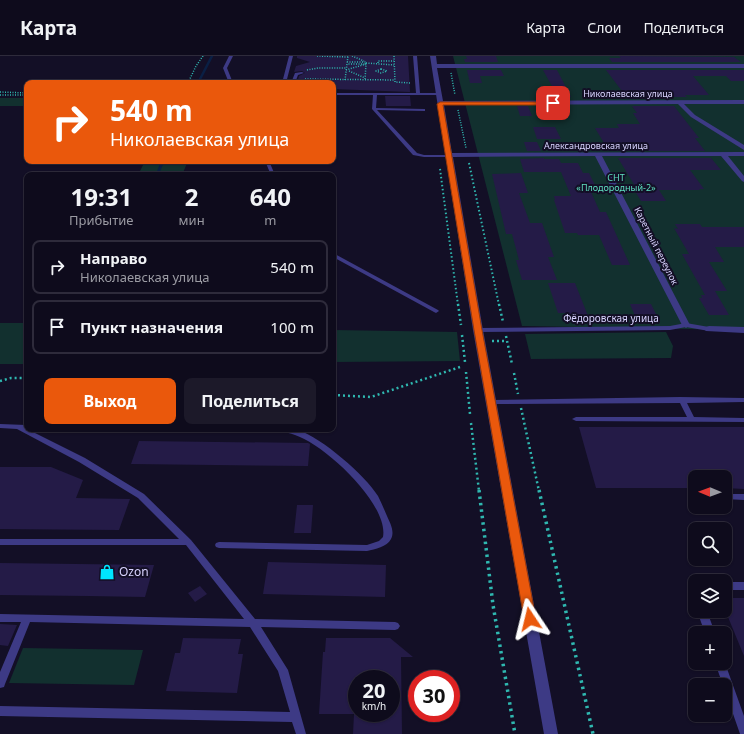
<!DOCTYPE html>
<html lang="ru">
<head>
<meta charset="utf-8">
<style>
  :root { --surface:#0e0b1c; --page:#1c1929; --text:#f1f3f6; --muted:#9b9ba3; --line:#2e2b3b; --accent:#ea580c }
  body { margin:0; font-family:"Noto Sans",sans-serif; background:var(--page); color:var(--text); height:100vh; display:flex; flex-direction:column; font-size:15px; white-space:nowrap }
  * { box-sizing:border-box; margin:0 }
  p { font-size:13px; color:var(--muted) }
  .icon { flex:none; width:22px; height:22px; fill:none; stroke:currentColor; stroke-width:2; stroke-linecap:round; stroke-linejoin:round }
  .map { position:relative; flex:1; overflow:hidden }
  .panel { position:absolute; left:24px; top:116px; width:312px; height:260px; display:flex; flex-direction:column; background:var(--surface); border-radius:8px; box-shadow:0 1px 3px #0004,0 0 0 1px var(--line) }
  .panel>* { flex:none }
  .hud { position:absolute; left:24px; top:24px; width:312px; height:84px; border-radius:8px; box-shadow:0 1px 3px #0004,0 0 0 1px var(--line); background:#ea580c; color:#fff; overflow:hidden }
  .needle { width:26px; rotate:271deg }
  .buttons { position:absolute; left:688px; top:414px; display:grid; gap:8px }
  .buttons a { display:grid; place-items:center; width:44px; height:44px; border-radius:8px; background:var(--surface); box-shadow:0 1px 3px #0004,0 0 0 1px var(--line); font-size:20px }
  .speed { position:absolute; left:348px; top:614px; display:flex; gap:8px; font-size:20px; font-weight:700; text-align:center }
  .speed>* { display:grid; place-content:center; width:52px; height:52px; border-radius:50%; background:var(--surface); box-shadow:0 1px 3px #0004,0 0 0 1px var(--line); line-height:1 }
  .speed small { font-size:10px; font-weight:400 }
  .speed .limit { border:6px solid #d22; background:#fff; color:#111 }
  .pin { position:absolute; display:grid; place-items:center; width:34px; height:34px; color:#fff; margin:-17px; border-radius:8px; box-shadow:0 2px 6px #0006 }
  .me { position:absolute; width:44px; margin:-22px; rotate:350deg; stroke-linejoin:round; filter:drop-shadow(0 0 3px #0008) }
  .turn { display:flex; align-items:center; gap:14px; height:84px; padding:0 20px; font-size:18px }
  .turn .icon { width:52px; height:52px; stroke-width:2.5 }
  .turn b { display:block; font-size:28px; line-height:34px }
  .eta { display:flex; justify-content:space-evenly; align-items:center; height:68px; text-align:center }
  .eta b { font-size:24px; font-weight:700; line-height:28px }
  .primary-button { display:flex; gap:8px; margin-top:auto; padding:8px 20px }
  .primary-button a { flex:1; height:46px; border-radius:8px; background:var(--accent); color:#fff; font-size:16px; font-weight:700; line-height:46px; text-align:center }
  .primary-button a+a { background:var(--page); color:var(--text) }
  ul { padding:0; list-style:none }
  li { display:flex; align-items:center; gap:12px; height:54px; margin:0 8px 6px; padding:0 12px; border:2px solid var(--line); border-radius:8px }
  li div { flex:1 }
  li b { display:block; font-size:15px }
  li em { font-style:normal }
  header { display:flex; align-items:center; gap:24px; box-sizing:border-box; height:56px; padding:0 20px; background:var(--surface); border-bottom:1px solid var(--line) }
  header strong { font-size:19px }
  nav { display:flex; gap:22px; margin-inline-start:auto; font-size:14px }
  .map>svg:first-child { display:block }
</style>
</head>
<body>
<header>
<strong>Карта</strong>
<nav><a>Карта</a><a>Слои</a><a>Поделиться</a></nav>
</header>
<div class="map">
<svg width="744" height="678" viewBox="0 0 744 678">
  <rect width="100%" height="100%" fill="#130f26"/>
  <path fill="#12302f" d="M453 0H744V274L522 270Z
    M0 42H27V50H0Z
    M145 105H188L182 119H138Z
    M0 267H27V308H0Z
    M333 274 457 276 460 305 333 306Z
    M666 276 673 290 671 302 531 303 525 278Z
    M23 592 143 594 134 629 9 627Z"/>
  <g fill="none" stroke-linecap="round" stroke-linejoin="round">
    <path stroke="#0a1f44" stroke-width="2.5" d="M198 27 212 0
      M162 108 163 105"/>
    <path stroke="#0a1f44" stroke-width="3" d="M157 119 162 107"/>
  </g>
  <path fill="#241b47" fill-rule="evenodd" d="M297 0H408L410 36 333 33V27H297L299 20 305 17 302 15 294 16 296 10 310 6 297 2Z
    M466 0H496L498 6H465L464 3H467Z
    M619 0 734 1 741 6H612L609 2H621Z
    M467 14H501L504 20H480L482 27H470Z
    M543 14H557L571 41H558Z
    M606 14H744V25H731L726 20H693L709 39H685L687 41H668L669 43H628Z
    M385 40H410L411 50H386Z
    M517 50H528L532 60H520Z
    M632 50H674L699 82H695L705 95H614L612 92H607L595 72H619L617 68H640L633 57H637Z
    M533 71H555L561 83H537Z
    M524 86H537L541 95H527Z
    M544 102V103H559L561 107H578L583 117H589L598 135 592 134V136H591L600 156H606L630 209H612L599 179H578L577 177H565L554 144H555L554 140H571L561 116H524L520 103Z
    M618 102H711L721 114H690L704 133H699L700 134H659L666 145H641L635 135H638Z
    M521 117 528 137H519L530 167H542L554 201H548L557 224H522L516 204H519L512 178H506L492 118Z
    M675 168H700L702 171H744V191H715L724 206H709L727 235H715L729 259H709L699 242H702L701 239H705L682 198H689L674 172 678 173Z
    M548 227H575L588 260H576V258H569L568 257H558Z
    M630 248H651L657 260H635Z
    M579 371H744V433L725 432V421H695V432H596Z
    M139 385 308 387 310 388 308 410 131 408Z
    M0 411H51L83 424 76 442 130 443 119 474 0 473Z
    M297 449H313L311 477H294Z
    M268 506 386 509 385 541 263 538Z
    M0 507 154 509 145 541 88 540 0 539Z
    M200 530 207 538 195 546 188 537Z
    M725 542H744V600L728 561H725Z
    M0 568 17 569 8 590 0 589Z
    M183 582 241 583 238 598H243L237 637 166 635 175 597H180Z
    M326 582H390L413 601H401L402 678H353L354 658H319L323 596H325ZM357 623H391V657H357Z"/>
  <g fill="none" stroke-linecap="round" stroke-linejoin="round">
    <path stroke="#2fb8b0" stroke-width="1.5" stroke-dasharray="1 1.5" stroke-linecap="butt" d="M317 0 348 1
      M352 0 364 5
      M394 0 395 26 410 27
      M347 6H366V8H347
      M366 7 394 9
      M378 7V5H394
      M381 13 387 15 381 17 376 15Z
      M307 14 318 12H346
      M346 14 366 8 365 24
      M349 15 365 22
      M451 17 455 39
      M305 23 395 24
      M345 24 348 0
      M188 27 196 10 203 0
      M0 36 27 37
      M0 39H27
      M458 54 466 92"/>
    <path stroke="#2fb8b0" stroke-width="2" stroke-dasharray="1.5 2.5" stroke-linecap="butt" d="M469 107 499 249
      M440 113 458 249"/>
    <path stroke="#2fb8b0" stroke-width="2.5" stroke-dasharray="2 3" stroke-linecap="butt" d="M458 248 461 269
      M499 248 503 266
      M462 279 465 306
      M506 280 512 308
      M492 285H507
      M466 316 470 358
      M514 317 518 338
      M0 325 11 322H27
      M333 339 371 341 460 311
      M521 352 539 435
      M471 367 479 435"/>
    <path stroke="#2fb8b0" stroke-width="3.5" stroke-dasharray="2.5 4" stroke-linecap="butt" d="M479 434 493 549 515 678
      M539 434 593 678"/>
    <path fill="#3d3a85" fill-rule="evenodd" d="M229 0H233L227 12 233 27H229L223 12Z
      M289 0H293L286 27H282Z
      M413 0H417L420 37H440V39H377L376 52 425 53V55H424L377 54 417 97 424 99H449L451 100V101H424L413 99 372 53 373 39H333V37H416Z
      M302 16 304 17 298 19 295 27H291L295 17Z
      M265 105H269L275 119H271Z
      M333 197 438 254 439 255 436 257 434 256 333 201Z
      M686 267 709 271 712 273 709 275 686 271 670 274 478 276 475 274 478 272 670 270Z
      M680 341 744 342V346L687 347 694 361 744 362V366L576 365 572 363 576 361H687L680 347 491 348 487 346 491 344Z
      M0 368 26 369 27 373 85 402 144 438 191 484 255 563 395 566 398 567 400 570 398 573 395 574 261 571 288 614 306 678H296L292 666 0 660V650L290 656 278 615 250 571 30 566 5 628 4 631 0 632V616L21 566H0V558L244 563 186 489H0V483H179L138 442 79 406 17 373 0 372Z
      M258 373C270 373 288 371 298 374 322 382 365 419 378 440 381 446 384 453 387 460 390 467 395 475 391 483 387 491 375 493 367 495L219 492 216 491 215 489 216 487 219 486 367 489 379 485 383 481C389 448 324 388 295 379 286 375 272 376 262 375Z
      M727 438H744V444L725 443V439Z
      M725 526H744V534H725Z
      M697 555H707L715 577H705Z
      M715 607H725L744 660V678H740L739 675 725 635V629H723Z"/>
    <path fill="#3d3a85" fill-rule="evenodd" d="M430 0H436L437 8H744V12H437L443 45 744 44V48H684L695 59 744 89V94L691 61 678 48 444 49 452 97 744 96V100H728L744 120V126L742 125 721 100H602L690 269 686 272 682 269 595 100 453 101 483 274 558 678H544L473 274Z
      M709 270 744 271V277L706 275 704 273 706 271Z"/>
  </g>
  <path fill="#ea580c" stroke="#983908" d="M440 46H553L555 47 553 49H443L482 274 536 563 534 566 530 568 525 566 524 563 474 274 437 48Z"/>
  <defs>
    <g id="shop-bare" transform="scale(1.2)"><path d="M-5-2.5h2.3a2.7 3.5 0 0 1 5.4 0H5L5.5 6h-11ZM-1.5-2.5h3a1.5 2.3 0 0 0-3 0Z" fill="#00e5ff" stroke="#130f26" stroke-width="2.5" paint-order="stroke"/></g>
  </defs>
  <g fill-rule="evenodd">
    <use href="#shop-bare" x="107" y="516"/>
  </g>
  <g text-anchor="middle" stroke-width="4" stroke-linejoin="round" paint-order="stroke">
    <g font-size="9" fill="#d9d4ff" stroke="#130f26">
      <text x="628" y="41">Николаевская улица</text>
      <text x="596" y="93">Александровская улица</text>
      <text transform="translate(656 190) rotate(63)" y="3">Каретный переулок</text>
    </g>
    <g font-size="9" fill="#5fe0c0" stroke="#130f26">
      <text x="616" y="125">СНТ<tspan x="616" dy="10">«Плодородный-2»</tspan></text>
    </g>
    <g font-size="10" fill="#d9d4ff" stroke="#130f26">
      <text x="611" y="266">Фёдоровская улица</text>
    </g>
    <g font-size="12" fill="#d9d4ff" stroke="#130f26" text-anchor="start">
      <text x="119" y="520">Ozon</text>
    </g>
  </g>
</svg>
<div class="buttons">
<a><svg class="needle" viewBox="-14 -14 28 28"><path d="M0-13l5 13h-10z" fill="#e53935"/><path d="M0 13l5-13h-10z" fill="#9b9ba3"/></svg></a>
<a><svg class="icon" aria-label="search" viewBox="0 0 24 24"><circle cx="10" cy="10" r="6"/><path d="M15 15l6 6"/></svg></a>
<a><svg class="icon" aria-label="layers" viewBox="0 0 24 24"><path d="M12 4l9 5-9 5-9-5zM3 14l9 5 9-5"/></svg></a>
<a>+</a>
<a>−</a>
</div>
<div class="speed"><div>20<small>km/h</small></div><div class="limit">30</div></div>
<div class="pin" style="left:553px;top:47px;background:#d93025"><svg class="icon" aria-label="arrive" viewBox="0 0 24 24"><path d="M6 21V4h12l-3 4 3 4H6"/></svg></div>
<svg class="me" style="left:530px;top:563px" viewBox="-20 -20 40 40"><path d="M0-17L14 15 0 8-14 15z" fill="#ea580c" stroke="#fff" stroke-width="4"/></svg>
<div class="hud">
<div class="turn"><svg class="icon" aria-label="right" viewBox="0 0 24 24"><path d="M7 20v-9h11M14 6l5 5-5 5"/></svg><div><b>540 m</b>Николаевская улица</div></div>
</div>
<section class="panel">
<div class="eta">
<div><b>19:31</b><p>Прибытие</p></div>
<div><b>2</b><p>мин</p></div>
<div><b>640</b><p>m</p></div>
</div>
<ul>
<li><svg class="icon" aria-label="right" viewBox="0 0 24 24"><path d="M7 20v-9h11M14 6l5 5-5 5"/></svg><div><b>Направо</b><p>Николаевская улица</p></div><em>540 m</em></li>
<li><svg class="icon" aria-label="arrive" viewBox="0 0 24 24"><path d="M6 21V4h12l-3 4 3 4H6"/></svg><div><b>Пункт назначения</b></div><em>100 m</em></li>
</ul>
<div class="primary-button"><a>Выход</a><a>Поделиться</a></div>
</section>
</div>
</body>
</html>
